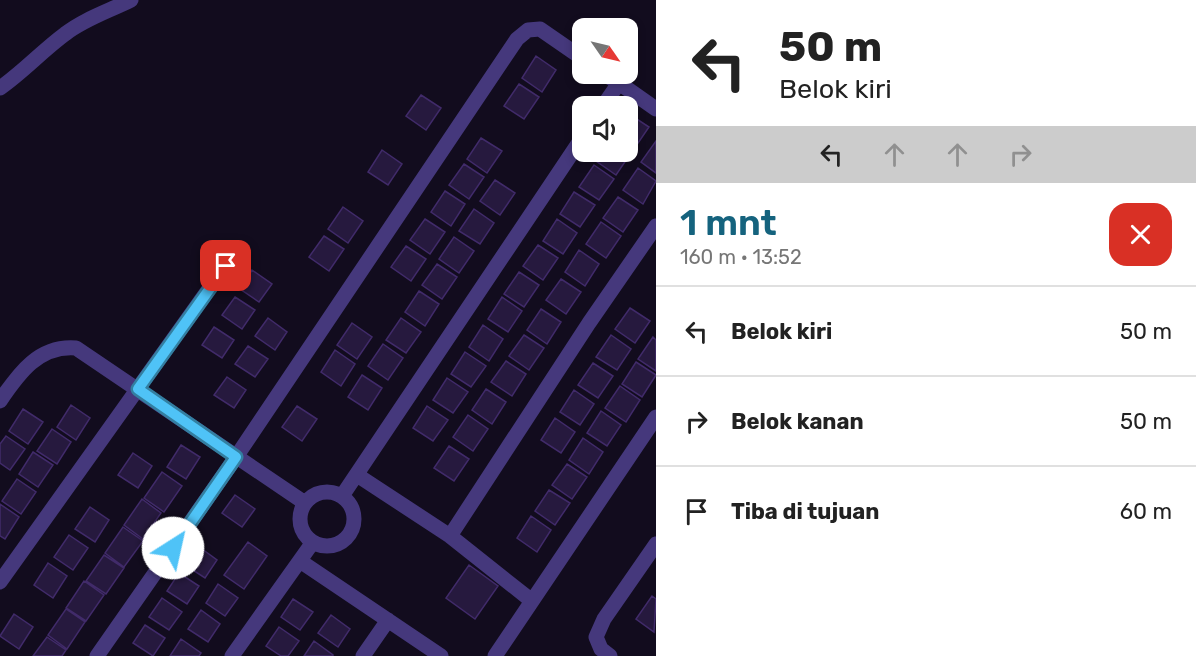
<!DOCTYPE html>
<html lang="id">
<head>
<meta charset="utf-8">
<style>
  :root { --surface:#fff; --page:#f6f6f6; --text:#222; --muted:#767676; --line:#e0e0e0; --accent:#15637e }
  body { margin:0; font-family:Rubik,sans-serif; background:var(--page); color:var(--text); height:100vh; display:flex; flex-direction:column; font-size:22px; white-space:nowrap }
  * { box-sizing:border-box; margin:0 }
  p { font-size:20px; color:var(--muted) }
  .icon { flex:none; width:33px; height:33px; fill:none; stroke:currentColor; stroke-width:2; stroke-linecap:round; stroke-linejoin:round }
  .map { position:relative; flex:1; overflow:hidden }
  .drawer { display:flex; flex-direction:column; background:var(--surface); width:540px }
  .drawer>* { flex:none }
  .hud { background:#fff; color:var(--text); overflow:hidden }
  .needle { width:39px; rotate:124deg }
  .controls { position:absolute; left:572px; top:18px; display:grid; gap:12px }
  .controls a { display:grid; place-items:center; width:66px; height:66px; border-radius:12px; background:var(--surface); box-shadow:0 3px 9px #0003; font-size:30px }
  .pin { position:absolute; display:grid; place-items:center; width:51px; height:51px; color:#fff; margin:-26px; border-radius:12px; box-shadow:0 3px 9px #0006 }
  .me { position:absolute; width:66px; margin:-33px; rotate:35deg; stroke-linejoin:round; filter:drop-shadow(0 0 4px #0008) }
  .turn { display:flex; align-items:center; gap:21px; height:126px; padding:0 24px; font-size:27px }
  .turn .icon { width:78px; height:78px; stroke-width:2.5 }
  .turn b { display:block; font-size:42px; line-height:51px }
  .lanes { display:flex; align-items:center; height:57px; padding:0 24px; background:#0003; justify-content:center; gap:30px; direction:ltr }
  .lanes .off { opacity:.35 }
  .round { display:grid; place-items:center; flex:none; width:63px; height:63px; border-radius:18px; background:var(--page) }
  .head { display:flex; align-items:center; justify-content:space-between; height:102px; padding:0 24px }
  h1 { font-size:36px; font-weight:600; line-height:45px; color:var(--accent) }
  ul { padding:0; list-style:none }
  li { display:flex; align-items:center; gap:18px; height:90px; padding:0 24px; border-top:2px solid var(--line) }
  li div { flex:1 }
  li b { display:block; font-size:22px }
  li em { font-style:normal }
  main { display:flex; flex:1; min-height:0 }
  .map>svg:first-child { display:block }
</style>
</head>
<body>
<main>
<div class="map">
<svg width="656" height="656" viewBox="0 0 656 656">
  <rect width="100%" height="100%" fill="#120c1e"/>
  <path fill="#26193e" stroke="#412b6a" stroke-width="1.5" d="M536 56 556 70 542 92 522 78Z
    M519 84 539 97 524 119 504 106Z
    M421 95 441 108 426 130 406 116Z
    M629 114 649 127 634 149 627 144Z
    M481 138 502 151 487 173 467 159Z
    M656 141V173L641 162Z
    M382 150 402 164 388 185 368 172Z
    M627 151 631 153 616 175 596 161 603 152Z
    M464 164 484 177 469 199 449 185Z
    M594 165 614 179 599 200 579 187Z
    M638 168 656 181 643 204 623 190Z
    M495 180 515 193 500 215 480 201Z
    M445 191 465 204 451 226 431 212Z
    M574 192 595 205 580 227 560 214Z
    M618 197 638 210 623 232 603 218Z
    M343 207 363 221 348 243 328 229Z
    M474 209 494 223 480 244 459 231Z
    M425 219 445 232 430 254 410 240Z
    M557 219 577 233 563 254 543 241Z
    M601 222 621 236 606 258 586 244Z
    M324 236 344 249 329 271 309 257Z
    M454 237 474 251 459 273 439 259Z
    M538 245 558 258 543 280 523 266Z
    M406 246 426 259 411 281 391 267Z
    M579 250 599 264 585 286 565 272Z
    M437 264 457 277 442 299 422 285Z
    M252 270 272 284 259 302 240 289Z
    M519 272 539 285 524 307 504 294Z
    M561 279 581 292 566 314 546 300Z
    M419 291 439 304 425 326 405 312Z
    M235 297 255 310 242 329 222 315Z
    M502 297 522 311 508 332 488 319Z
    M630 308 650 321 635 343 615 329Z
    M541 309 561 322 547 344 527 330Z
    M268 318 287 332 275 350 255 336Z
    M401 318 421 332 406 353 386 340Z
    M352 323 372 337 357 359 337 345Z
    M483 325 503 339 489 361 469 347Z
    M214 327 234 340 222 358 202 345Z
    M524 335 544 348 529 370 509 356Z
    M611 335 631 349 617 370 596 357Z
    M653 337 656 340V371L638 359Z
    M383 344 403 358 388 380 368 366Z
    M248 346 268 359 255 377 235 364Z
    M335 350 355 364 341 386 321 372Z
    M465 352 486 366 471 387 451 374Z
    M506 361 526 374 512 396 491 382Z
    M636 362 656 375 642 397 622 384Z
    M593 363 613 376 598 398 578 385Z
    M362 375 382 388 368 410 348 397Z
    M227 377 246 390 234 408 214 395Z
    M447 378 468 392 453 413 433 400Z
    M620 386 640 400 626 422 605 408Z
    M486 389 506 402 492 424 472 410Z
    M574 390 594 404 580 425 560 412Z
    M71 405 90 418 76 440 57 427Z
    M297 406 317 419 302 441 282 427Z
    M427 406 448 420 433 441 413 428Z
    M23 409 43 422 28 444 9 431Z
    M601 411 621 425 607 446 587 433Z
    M468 415 488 429 473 451 453 437Z
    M555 418 575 432 561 453 541 440Z
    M52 429 71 442 57 464 37 451Z
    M6 436 25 449 10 470 0 463V444Z
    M583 438 603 452 589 474 569 460Z
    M181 445 200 457 186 479 167 467Z
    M449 446 469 459 454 481 434 468Z
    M33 452 53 465 38 487 19 474Z
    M133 453 152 466 138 488 118 475Z
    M567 464 587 477 572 499 552 485Z
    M162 472 182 486 164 512 144 498Z
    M17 479 36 492 21 514 2 501Z
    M549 490 570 503 555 525 535 511Z
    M235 495 255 509 242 527 222 513Z
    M142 499 161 513 143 539 124 525Z
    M0 504 19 517 5 539 0 536Z
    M90 507 109 520 95 542 75 529Z
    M531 516 551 530 537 552 517 538Z
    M123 527 143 541 124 567 105 553Z
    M69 535 88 548 73 570 54 557Z
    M248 542 267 556 244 589 224 575Z
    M198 546 217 560 205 578 185 565Z
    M104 555 124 568 106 594 86 581Z
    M48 563 67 576 53 598 34 585Z
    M469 565 498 586 475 619 446 598Z
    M179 573 199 586 187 604 167 591Z
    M84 581 104 595 86 621 66 608Z
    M218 584 238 598 225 616 206 603Z
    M652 596 656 599 654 632 636 619Z
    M162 598 182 612 169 630 149 617Z
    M293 599 313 612 300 630 281 617Z
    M66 609 85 622 67 649 48 635Z
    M201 610 220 624 208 642 188 629Z
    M14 614 33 627 19 649 0 636Z
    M331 615 350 629 338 647 318 633Z
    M145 625 165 638 153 656 133 643Z
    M279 627 299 641 288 656H281L266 646Z
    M47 637 66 650 62 656H33Z
    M181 639 201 653 199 656H170Z
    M314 641 333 655V656H304Z"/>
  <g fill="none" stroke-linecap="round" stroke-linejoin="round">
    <path stroke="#45387c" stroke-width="15" d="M619 83 656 109
      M0 88C23 72 42 51 65 34 84 19 109 11 131 0
      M603 106 619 83 604 74
      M0 401C19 373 39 345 76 348L305 503
      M357 475 450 536 532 601
      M300 519a27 27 0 1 1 54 0a27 27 0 1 1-54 0Z
      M342 496 582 138
      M450 536 589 323 656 226
      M300 561 441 656
      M0 582 226 265
      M97 656 236 457 517 39 528 30 540 29 582 58
      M232 656 313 542
      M363 656 388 620
      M495 656 656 417
      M610 656 601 649 596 637 604 619 656 544"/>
  </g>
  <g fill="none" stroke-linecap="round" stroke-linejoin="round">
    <g stroke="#337fa1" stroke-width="15">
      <path id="route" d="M173 548 236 457 138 389 226 266"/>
    </g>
    <use href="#route" stroke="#4fc3f7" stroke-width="10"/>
  </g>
</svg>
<div class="controls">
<a><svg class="needle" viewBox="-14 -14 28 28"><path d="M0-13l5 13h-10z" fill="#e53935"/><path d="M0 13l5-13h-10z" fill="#767676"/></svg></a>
<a><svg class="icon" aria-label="sound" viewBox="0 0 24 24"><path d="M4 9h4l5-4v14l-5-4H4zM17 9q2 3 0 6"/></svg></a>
</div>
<div class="pin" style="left:226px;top:266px;background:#d93025"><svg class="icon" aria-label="arrive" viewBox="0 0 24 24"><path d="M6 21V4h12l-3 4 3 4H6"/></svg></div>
<svg class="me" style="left:173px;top:548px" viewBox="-20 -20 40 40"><circle r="19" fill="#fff"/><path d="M0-13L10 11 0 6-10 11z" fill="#4fc3f7"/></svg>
</div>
<section class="drawer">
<div class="hud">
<div class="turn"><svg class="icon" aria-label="left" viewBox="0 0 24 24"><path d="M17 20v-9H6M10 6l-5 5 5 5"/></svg><div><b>50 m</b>Belok kiri</div></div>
<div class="lanes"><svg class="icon" aria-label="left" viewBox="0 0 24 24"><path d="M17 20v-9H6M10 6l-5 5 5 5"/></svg><svg class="icon off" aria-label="ahead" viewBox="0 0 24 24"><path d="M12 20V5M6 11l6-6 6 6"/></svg><svg class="icon off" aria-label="ahead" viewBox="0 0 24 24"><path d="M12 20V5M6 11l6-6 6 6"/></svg><svg class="icon off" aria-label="right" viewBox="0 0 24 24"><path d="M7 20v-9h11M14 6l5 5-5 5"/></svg></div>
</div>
<div class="head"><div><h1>1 mnt</h1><p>160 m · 13:52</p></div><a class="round" style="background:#d93025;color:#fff"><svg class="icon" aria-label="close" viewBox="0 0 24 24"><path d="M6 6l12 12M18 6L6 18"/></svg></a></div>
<ul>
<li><svg class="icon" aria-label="left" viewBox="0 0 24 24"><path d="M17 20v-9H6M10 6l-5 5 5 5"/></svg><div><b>Belok kiri</b></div><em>50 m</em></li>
<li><svg class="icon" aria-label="right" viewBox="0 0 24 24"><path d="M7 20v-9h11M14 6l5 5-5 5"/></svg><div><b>Belok kanan</b></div><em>50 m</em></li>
<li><svg class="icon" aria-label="arrive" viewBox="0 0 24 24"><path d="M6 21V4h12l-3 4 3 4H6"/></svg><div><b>Tiba di tujuan</b></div><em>60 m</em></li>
</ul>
</section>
</main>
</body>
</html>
